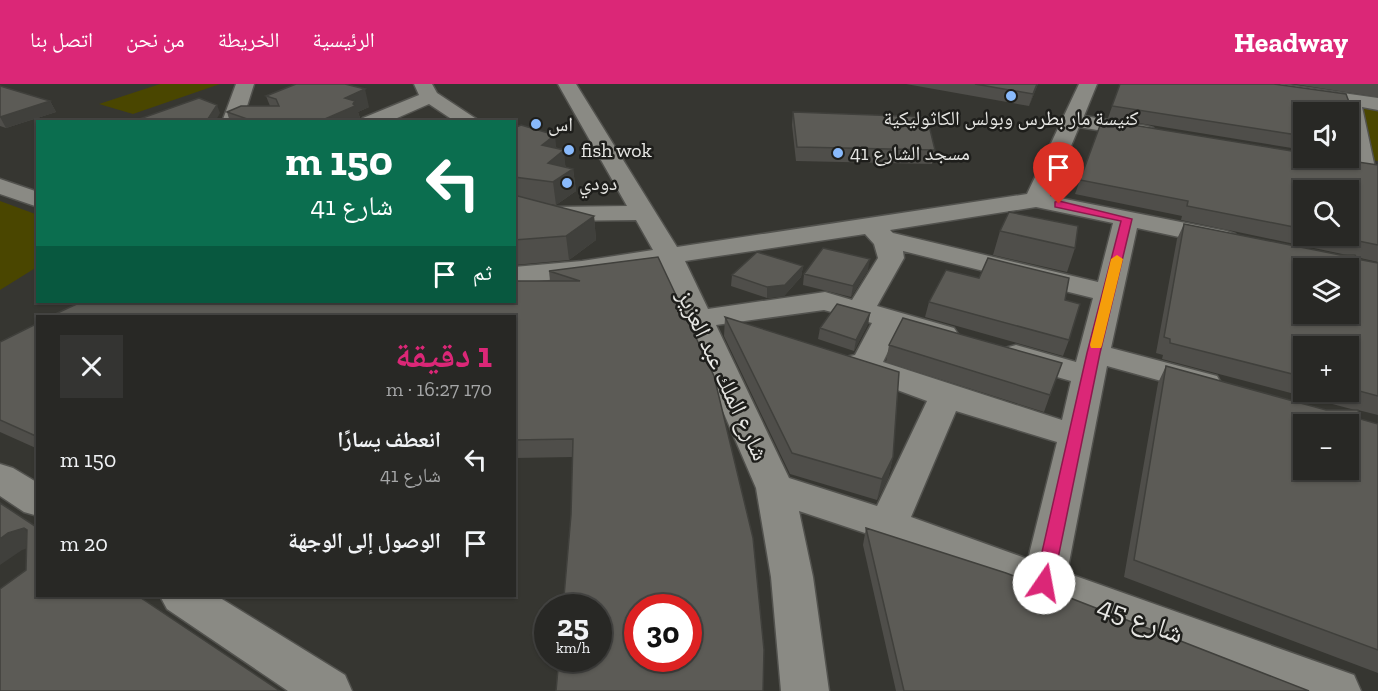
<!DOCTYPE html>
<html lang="ar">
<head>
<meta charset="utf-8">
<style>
  :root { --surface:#282825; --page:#343432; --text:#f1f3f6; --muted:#a5a6a7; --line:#444442; --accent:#db2777 }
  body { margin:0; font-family:"Zilla Slab","Noto Naskh Arabic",serif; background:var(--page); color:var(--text); direction:rtl; height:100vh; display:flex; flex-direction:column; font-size:22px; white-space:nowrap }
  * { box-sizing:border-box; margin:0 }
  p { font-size:20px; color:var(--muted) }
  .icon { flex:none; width:33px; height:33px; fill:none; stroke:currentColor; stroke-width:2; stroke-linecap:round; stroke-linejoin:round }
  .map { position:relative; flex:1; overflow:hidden; direction:ltr }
  .sheet { position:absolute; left:36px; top:231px; width:480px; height:282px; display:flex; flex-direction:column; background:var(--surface); border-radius:0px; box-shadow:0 2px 4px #0004,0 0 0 2px var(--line); direction:rtl }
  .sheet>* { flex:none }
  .guide { position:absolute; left:36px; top:36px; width:480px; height:183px; border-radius:0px; box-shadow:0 2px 4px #0004,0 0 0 2px var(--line); direction:rtl; background:#0b6e4f; color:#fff; overflow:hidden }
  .buttons { position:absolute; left:1293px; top:18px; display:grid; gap:12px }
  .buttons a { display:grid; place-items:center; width:66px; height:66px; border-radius:0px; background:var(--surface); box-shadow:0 2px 4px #0004,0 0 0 2px var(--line); font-size:30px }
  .speed { position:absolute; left:534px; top:510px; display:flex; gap:12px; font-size:30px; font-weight:700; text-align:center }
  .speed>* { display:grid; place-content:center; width:78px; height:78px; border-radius:50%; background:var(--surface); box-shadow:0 2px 4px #0004,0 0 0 2px var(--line); line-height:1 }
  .speed small { font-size:15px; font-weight:400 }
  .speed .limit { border:9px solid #d22; background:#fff; color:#111 }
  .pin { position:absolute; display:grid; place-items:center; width:51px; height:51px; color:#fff; margin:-62px -26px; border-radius:50% 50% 50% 0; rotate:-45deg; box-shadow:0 0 6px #0007 }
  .pin .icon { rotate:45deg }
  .me { position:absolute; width:66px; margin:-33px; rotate:12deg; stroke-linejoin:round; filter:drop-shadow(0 0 4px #0008) }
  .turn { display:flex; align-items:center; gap:21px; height:126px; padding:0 24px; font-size:27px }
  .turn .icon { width:78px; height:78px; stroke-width:2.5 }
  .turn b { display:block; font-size:42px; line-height:51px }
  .then { display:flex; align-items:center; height:57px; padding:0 24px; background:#0003; gap:12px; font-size:22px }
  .round { display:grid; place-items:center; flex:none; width:63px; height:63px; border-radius:0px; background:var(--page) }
  .overview { display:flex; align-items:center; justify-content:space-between; height:102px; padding:0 24px }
  h1 { font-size:36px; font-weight:700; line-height:45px; color:var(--accent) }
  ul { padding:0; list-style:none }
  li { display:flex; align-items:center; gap:18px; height:84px; padding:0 24px }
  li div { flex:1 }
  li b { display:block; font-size:22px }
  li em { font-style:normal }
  header { display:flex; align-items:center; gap:36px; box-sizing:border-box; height:84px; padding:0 30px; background:var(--accent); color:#fff }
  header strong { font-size:28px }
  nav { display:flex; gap:33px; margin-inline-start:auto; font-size:21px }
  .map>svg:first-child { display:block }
</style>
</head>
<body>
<header>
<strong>Headway</strong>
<nav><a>الرئيسية</a><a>الخريطة</a><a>من نحن</a><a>اتصل بنا</a></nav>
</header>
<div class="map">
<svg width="1378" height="607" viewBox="0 0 1378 607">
  <rect width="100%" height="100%" fill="#363631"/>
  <path fill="#4a4600" d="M160 0H220L133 30 99 20Z
    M1356 23 1378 27V77L1366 75Z
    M0 117 38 131 37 183 0 206Z"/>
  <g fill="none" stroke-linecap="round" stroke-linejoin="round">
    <g stroke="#52524e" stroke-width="3">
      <path id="minor" d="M236 0H254L242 38H222Z
        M414 0H432L437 9 481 38H456L429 20 388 38H360L363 34 419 11Z
        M558 0H576L677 163 1027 110 1079 0H1097L1084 32 1146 42 1153 44 1156 48 1153 52 1146 54 1079 43 1050 112 1226 147 1235 150 1239 155 1235 160 1226 163 1137 144 1111 264 1217 292 1221 299 1217 306 1205 309 1107 282 1067 489 1354 591 1361 607H1279L874 452 799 427 813 493 829 607H781L771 493 756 404 660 181 582 193 514 199V183L582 177 653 166 636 136 552 137 514 131V117L552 123 627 122ZM1036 123 1113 139 1098 198 893 149 890 146ZM865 150 874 160 878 174 852 216 825 208 708 225 685 177ZM903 167 1093 214 1076 278 1016 261 1005 264 1000 271 1005 278 1071 297 1062 336 883 278 898 247 943 259 954 256 958 250 954 244 877 222 904 174ZM824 226 872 239 855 271 846 273 841 280 846 287 927 317 877 422 789 394 716 241ZM956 327 1057 358 1028 475 911 433Z
        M1232 0H1279L1378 14V26L1362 23 1375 84 1372 89H1356C1345 73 1348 47 1348 28H1344L1342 20 1241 5Z
        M0 95 38 108V123L0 110Z
        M0 380 13 384 38 399V432L24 428 0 412Z
        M160 512H217L345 591 352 607H288L167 525Z"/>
    </g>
    <use href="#minor" fill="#8a8a84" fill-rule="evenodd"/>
  </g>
  <path fill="#4f4e4a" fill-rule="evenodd" d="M906 0H1038L1029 22Z
    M1120 0H1274L1346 10 1349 18H1352L1357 61 1350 74H1346H1348V28H1304V66L1108 34Z
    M1294 0H1378V13Z
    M0 2 50 17 56 28 6 44 0 42Z
    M266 12 369 23 358 28 360 34 359 38H230L227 28 270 22Z
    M793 28 935 66 932 80 796 77 792 41Z
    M514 44 557 64 566 83 573 85 576 107 556 121 547 120 594 132 596 156 569 176 514 181Z
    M1378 81V178L1356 173 1357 175 1378 179V331L1358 326 1360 335 1378 340V589L1124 493 1158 299 1166 282 1326 326H1355L1162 275 1163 271 1156 269 1177 155 1184 140 1340 171H1347L1181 136 1182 132 1075 110 1080 96ZM1304 106 1348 152H1304ZM1304 262H1348V308H1304Z
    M1000 147 1075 164 1067 188 993 171Z
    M658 173 571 431 573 373 514 374V218L550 197 549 187Z
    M803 182 801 193 784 212 767 214 731 202 732 191Z
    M868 186 851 213 803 201 804 190Z
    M1065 216 1069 256 1063 272 925 233 929 218Z
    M870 229 868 240 854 267 818 255 820 244Z
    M725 233 893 373 888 394 877 416 790 390 724 252Z
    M38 239V365L0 348V258Z
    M889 261 1050 311 1044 328 886 278Z
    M866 444 1309 607H896L863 461Z"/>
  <path fill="#40403c" d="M1037 0H1038L1029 22 1033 10Z
    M365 5 369 23 358 28 360 34 359 38H318L345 14Z
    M50 17 56 28 6 44 0 33Z
    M217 21 220 29 215 38H206Z
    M555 51 557 71 564 66 566 88 573 85 576 107 556 121 553 98 542 61Z
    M594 132 596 156 569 176 566 152Z
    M870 175 868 186 851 213 853 202Z
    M803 182 801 193 784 212 767 214V203Z
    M870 229 868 240 854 267 856 256Z
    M893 373 888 394 877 416 882 395Z
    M24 444 37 461 22 466 0 481V455L8 449Z"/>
  <path fill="#5c5b56" stroke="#40403c" stroke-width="1.5" fill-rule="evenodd" d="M296 0H345L365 5 345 14 355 17 353 20 355 22 318 38H256L227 28 241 22H279L276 15 266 12Z
    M975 0H1037L1033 10Z
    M1120 0H1274L1346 10 1349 18H1352L1357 61H1348V28H1304V52L1112 22Z
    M0 2 50 17 0 33Z
    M199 14 217 21 206 38H131Z
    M793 28 927 33 935 66 797 63Z
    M1102 36 1304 69V74H1331L1378 81V161L1334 152H1348V106H1304V145L1187 122 1188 117 1080 96Z
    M521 41 555 51 542 61 564 66 548 79 573 85 553 98 514 93V44Z
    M514 111 594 132 566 152 514 156Z
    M1009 128 1078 142 1075 164 1000 147Z
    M1184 140 1340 171H1355L1357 175 1378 179V312L1348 304V262H1304V293L1170 259V255L1164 253ZM1304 184H1348V230H1304Z
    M823 164 870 175 853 202 804 190Z
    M757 168 803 182 785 201 767 203 732 191Z
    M658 173 714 292 753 454 764 566 763 607H556L559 574H598V524H563L571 431 573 355 514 356V232H51L81 218H514V197H580L549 187ZM638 524H688V574H638Z
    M988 174 1069 194 1065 216 1080 220 1069 256 929 218 946 186 979 194Z
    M837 220 870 229 856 256 820 244Z
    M725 233 899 288 893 373 882 395 792 369Z
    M903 234 1062 279 1050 311 889 261Z
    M38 239V353L0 336V258Z
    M1166 282 1326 326H1358L1360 335 1378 340V566L1134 476ZM1304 340H1348V386H1304Z
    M0 419 38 444V512H138L280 607H0V505L26 486 27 446 24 444 8 449 0 455Z
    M866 444 1006 489 1309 607H904Z"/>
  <path fill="#db2777" stroke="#8e194d" stroke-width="1.5" d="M1059 117 1132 135 1100 269 1053 499 1050 504 1044 506 1038 504 1035 499 1087 269 1121 137 1055 123V118Z"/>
  <path fill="#f59e0b" d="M1117 171 1123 175 1102 261 1101 264H1091L1090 261 1111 175Z"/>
  <g fill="#89bafc" stroke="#1e1e1b" stroke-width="2">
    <circle cx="1011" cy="12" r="6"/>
    <circle cx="536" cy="40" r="6"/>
    <circle cx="569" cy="66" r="6"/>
    <circle cx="838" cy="69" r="6"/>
    <circle cx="567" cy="99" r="6"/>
  </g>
  <g text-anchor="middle" stroke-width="5" stroke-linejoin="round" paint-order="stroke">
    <g font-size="20" fill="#e6e6e3" stroke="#1e1e1b" text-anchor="start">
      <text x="1011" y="41" text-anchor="middle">كنيسة مار بطرس وبولس الكاثوليكية</text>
      <text x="548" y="47">اس</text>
      <text x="581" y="73">fish wok</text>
      <text x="850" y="76">مسجد الشارع 41</text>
      <text x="579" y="106">دودي</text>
    </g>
    <g font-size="24" fill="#e6e6e3" stroke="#1e1e1b">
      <text transform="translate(723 291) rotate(65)" y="8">شارع الملك عبد العزيز</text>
    </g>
    <g font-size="28" fill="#e6e6e3" stroke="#1e1e1b">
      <text transform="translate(1141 535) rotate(20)" y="10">شارع 45</text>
    </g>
  </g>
</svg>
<div class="buttons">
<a><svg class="icon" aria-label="sound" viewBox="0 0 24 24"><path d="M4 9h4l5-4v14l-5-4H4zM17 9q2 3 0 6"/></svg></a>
<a><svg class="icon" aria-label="search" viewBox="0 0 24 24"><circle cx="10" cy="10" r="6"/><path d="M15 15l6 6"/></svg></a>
<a><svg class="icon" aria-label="layers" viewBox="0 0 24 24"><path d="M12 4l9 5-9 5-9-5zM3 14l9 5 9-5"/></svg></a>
<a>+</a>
<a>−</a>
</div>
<div class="speed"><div>25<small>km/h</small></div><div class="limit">30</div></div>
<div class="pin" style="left:1059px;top:120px;background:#d93025"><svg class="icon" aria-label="arrive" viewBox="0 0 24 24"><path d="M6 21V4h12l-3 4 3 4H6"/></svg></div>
<svg class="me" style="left:1044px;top:499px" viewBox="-20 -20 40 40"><circle r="19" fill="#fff"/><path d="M0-13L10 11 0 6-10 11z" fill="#db2777"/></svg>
<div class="guide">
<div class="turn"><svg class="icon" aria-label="left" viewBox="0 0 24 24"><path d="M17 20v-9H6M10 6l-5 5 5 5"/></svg><div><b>150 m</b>شارع 41</div></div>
<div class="then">ثم<svg class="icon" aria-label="arrive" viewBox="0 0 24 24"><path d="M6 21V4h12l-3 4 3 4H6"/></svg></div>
</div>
<section class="sheet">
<div class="overview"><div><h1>1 دقيقة</h1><p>170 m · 16:27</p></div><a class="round"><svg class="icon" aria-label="close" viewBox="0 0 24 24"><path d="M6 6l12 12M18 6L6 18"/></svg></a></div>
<ul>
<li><svg class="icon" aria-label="left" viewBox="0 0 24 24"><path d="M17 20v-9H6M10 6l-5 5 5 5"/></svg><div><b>انعطف يسارًا</b><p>شارع 41</p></div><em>150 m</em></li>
<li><svg class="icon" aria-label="arrive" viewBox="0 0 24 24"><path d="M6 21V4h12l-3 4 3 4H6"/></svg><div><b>الوصول إلى الوجهة</b></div><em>20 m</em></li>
</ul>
</section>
</div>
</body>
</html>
